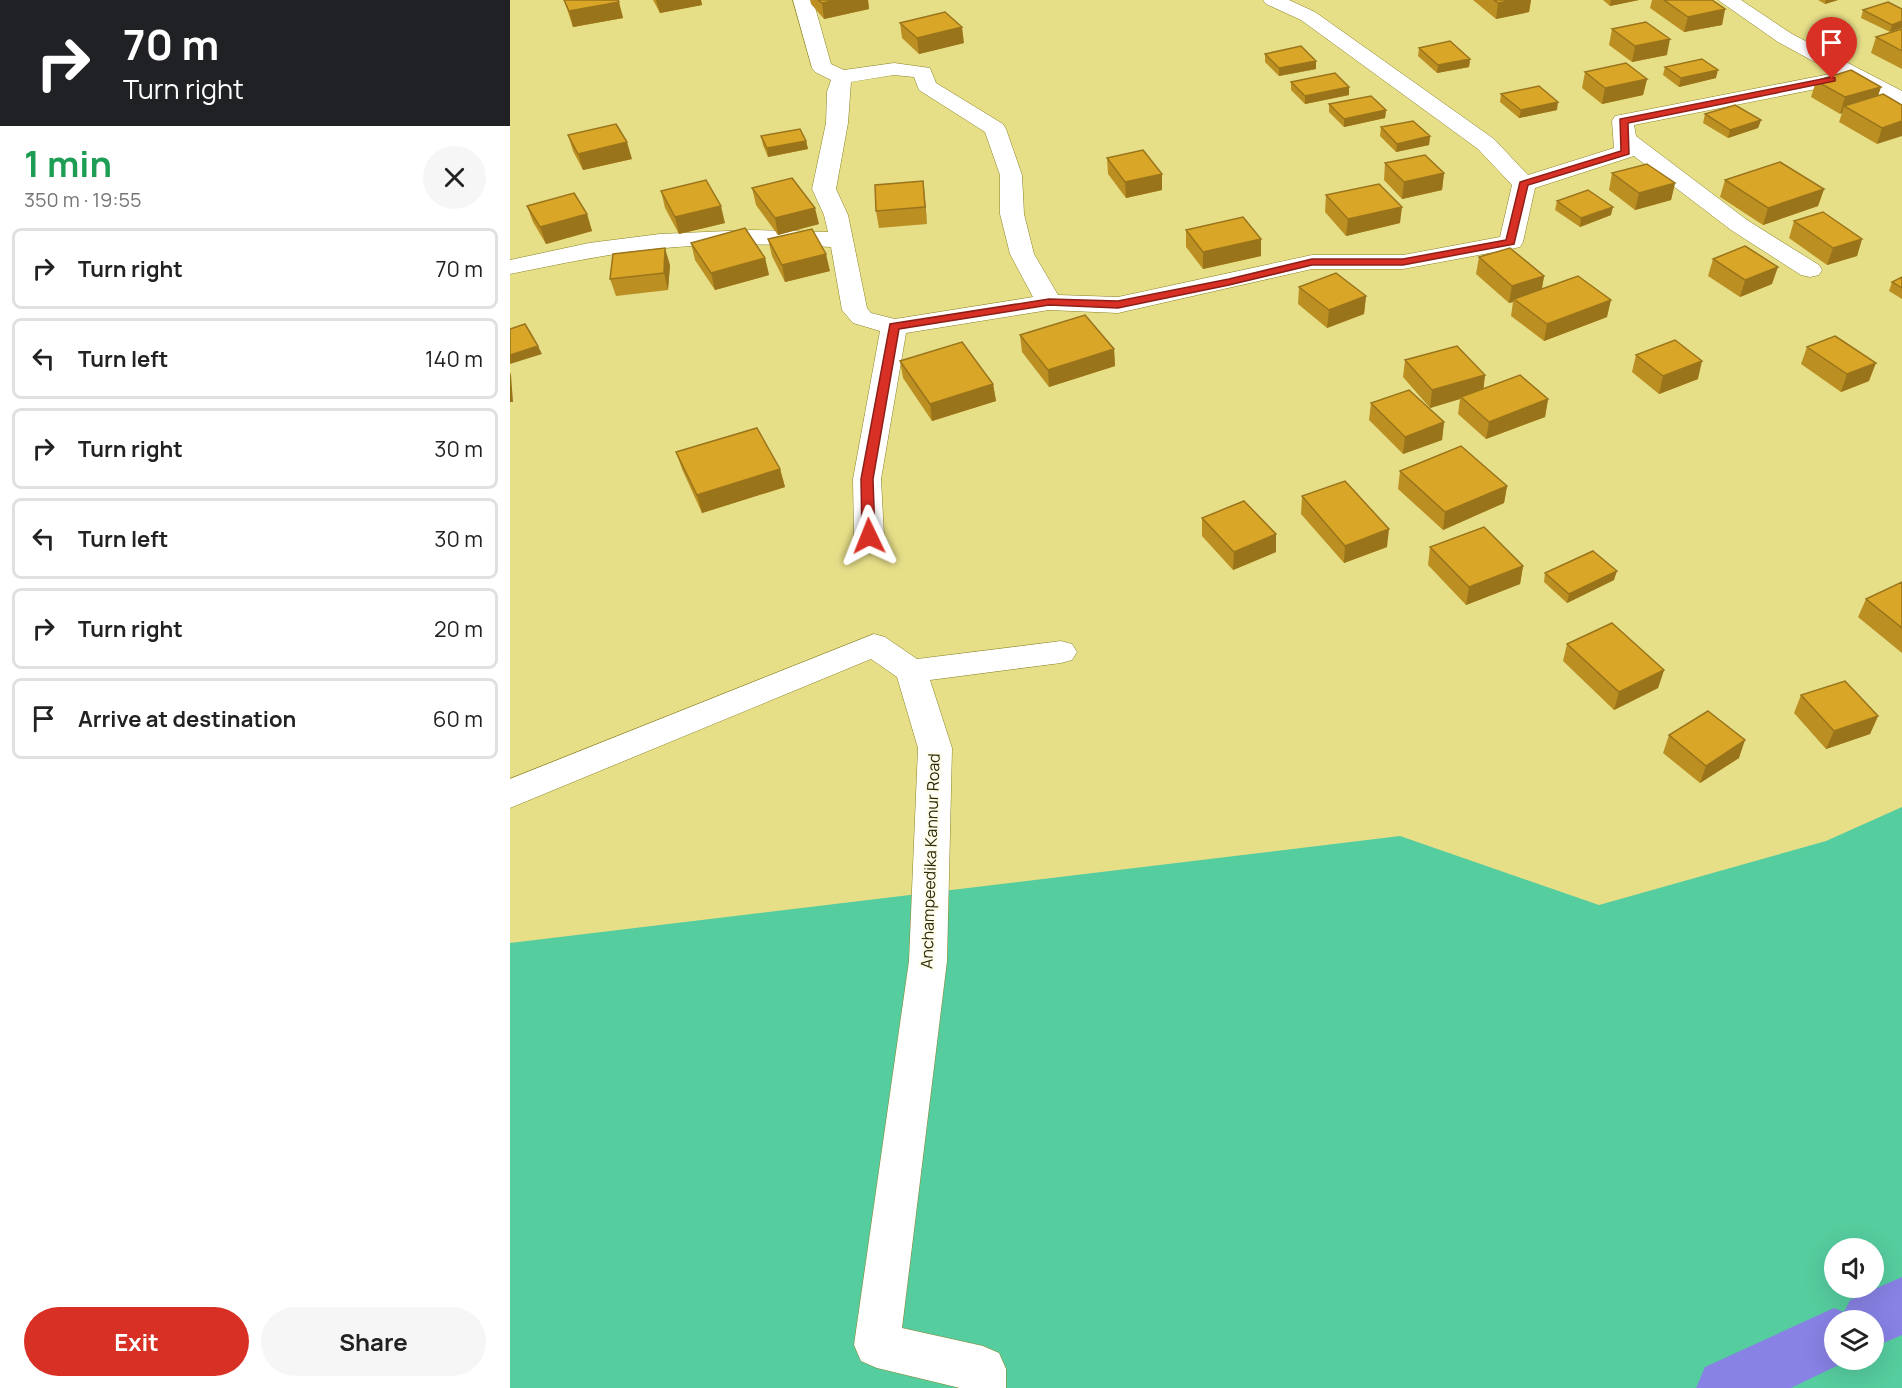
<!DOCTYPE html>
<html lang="en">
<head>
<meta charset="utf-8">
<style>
  :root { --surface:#fff; --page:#f6f6f6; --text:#222; --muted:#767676; --line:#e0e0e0; --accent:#d93025 }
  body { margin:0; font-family:Manrope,sans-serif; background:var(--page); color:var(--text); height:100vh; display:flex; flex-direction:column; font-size:22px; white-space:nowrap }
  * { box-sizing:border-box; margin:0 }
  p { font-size:20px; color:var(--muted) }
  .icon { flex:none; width:33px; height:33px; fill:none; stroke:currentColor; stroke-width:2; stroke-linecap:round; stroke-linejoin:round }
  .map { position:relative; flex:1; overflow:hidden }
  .sheet { display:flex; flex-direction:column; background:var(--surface); width:510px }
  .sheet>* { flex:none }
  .banner { background:#202124; color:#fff; overflow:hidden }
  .fabs { position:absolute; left:1314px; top:1238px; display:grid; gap:12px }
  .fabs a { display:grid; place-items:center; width:60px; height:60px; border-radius:50%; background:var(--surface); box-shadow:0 6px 24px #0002; font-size:30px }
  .pin { position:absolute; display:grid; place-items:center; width:51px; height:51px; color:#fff; margin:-62px -26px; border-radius:50% 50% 50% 0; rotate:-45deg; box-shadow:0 0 6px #0007 }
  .pin .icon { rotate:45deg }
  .me { position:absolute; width:66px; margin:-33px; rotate:358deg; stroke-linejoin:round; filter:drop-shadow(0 0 4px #0008) }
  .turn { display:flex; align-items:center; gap:21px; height:126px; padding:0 24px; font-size:27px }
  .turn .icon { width:78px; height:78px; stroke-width:2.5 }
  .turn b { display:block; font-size:42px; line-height:51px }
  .round { display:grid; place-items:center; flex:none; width:63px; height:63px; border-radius:32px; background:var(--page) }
  .overview { display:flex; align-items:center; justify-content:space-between; height:102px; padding:0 24px }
  h1 { font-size:36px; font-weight:700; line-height:45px; color:#1e9e55 }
  .primary-button { display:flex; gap:12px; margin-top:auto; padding:12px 24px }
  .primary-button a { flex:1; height:69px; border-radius:36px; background:var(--accent); color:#fff; font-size:24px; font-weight:700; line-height:69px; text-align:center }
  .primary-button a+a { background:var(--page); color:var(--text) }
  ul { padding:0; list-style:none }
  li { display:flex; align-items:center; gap:18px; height:81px; margin:0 12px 9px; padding:0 12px; border:3px solid var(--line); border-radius:9px }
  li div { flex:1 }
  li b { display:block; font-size:22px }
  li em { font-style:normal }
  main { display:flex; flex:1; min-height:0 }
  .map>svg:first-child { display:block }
</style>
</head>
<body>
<main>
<section class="sheet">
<div class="banner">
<div class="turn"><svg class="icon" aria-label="right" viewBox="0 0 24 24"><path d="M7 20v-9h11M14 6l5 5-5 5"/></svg><div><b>70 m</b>Turn right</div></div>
</div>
<div class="overview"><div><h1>1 min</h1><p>350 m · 19:55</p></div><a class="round"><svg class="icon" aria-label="close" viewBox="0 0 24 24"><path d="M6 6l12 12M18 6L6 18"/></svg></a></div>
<ul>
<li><svg class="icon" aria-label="right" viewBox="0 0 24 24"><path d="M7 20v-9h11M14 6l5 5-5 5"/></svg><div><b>Turn right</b></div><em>70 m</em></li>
<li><svg class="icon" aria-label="left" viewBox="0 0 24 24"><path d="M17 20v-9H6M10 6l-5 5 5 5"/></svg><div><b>Turn left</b></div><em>140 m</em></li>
<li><svg class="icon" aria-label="right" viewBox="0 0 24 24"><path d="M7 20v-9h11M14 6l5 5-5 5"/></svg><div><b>Turn right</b></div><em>30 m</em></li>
<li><svg class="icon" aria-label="left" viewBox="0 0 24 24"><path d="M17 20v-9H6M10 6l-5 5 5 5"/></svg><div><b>Turn left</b></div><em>30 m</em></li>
<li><svg class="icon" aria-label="right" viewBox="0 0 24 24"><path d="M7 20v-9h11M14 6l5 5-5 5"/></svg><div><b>Turn right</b></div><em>20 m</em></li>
<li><svg class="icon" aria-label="arrive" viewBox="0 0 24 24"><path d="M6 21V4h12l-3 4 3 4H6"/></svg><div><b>Arrive at destination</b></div><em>60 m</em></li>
</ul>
<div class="primary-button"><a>Exit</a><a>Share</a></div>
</section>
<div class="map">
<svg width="1392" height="1388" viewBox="0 0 1392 1388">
  <rect width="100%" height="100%" fill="#e7df88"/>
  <path fill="#56cd9e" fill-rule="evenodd" d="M1392 807V1388H0V943L890 836 1089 905 1316 841ZM1324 1248H1364V1287H1324ZM1324 1320H1364V1359H1324Z"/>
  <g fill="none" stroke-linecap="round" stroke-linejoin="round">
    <path fill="#8782e4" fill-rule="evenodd" d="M1392 1277V1335L1364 1347V1320H1324V1359H1341L1281 1388H1186L1195 1367 1324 1308 1334 1312 1340 1300Z"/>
    <g stroke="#8a8227" stroke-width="1">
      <path id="minor" d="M283 0H303L321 64 334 70 384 63 420 68 426 83 493 124 496 129 512 175 514 214 524 254 548 295 608 297 802 255H893L990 237 1002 185 968 149 791 20 756 4 753 0H779L805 12 984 139 1018 175 1104 148 1102 121 1105 116 1325 73 1268 42 1208 0H1231L1282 34 1392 91V106L1342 82 1124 125 1126 136 1237 220 1309 265 1312 270 1309 275 1300 277 1291 275 1221 230 1124 156 1025 188 1013 242 1010 247 1001 249 893 269H802L608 313 539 310 396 333 371 479 374 536 370 543 359 546 348 543 344 536 343 479 370 331 343 323 332 310 321 247C254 243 185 243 118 252 78 258 39 266 0 274V260L79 243 150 234 241 230 318 232 314 215 302 189 316 123 317 92 321 80 305 72 302 68ZM384 75 404 77 409 90 475 132 490 175V214L500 254 523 297 385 319 361 313 357 308 338 215 326 189 338 123 341 82Z
        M364 634 375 637 407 659 551 641 562 644 567 652 562 660 551 663 420 680 442 748 437 961 392 1328 473 1346 489 1353 496 1369V1388H450L367 1368 351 1361 344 1345 399 961 408 748 387 677 361 659 0 808V779Z"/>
    </g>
    <use href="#minor" fill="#fff" fill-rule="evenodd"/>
  </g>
  <path fill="#bb8f22" d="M54 0H108L113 18 63 27Z
    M143 0H191L192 5 150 13Z
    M300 0H358L359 9 314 19 301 4Z
    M963 0H1021L1019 12 986 19Z
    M1093 0H1129L1100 6Z
    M1142 0H1202L1215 9 1212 25 1174 32 1140 8Z
    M1308 0H1328L1315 4Z
    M1392 9V28L1380 32 1351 18 1353 10Z
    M390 23 454 43 409 54 392 38Z
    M1102 29 1157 55 1122 62 1099 45Z
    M1392 29V69L1361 53 1366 37Z
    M909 48 960 59 959 67 927 73 908 56Z
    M755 54 806 61V69L769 76 755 62Z
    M1155 67 1206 78 1169 87 1153 75Z
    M1075 72 1137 79 1133 95 1092 104 1072 88Z
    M1306 81 1371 87 1368 96 1392 105 1367 144 1329 122 1332 113 1330 114 1301 97Z
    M781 82 839 87V95L795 104 781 90Z
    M991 94 1047 110 1009 118 990 102Z
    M819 104 876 110 875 118 834 127 819 112Z
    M1195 114 1251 120 1248 128 1218 138 1193 123Z
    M871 127 920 136 919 145 886 152 870 136Z
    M58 135 122 159 73 170 63 151Z
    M251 136 296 141 298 149 258 157 253 145Z
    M597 158 652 174V190L616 198 598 174Z
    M875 163 934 173 932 190 892 199 874 180Z
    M1102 173 1165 183 1161 200 1125 210 1099 190Z
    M1215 180 1314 189 1308 206 1253 225 1210 197Z
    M413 181 417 224 369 228 366 211Z
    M242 188 309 224 268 235 246 205Z
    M151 191 215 223 169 234 155 208Z
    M816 195 890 223 836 236 815 212Z
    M1047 201 1101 215 1070 227 1045 210Z
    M17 206 77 214 82 231 36 244 23 222Z
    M1284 221 1352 239 1347 256 1317 265 1279 238Z
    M676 230 751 239V256L693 269 676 247Z
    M258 239 320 271 275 282 262 256Z
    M181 243 255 258 259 275 205 290 185 260Z
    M969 257 1034 276 1032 289 1097 317 1034 341 1001 316 1003 302 999 303 966 274Z
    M1203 259 1262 284 1230 297 1198 276Z
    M160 265 158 290 106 296 100 279Z
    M1392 277V299L1379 291 1382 282Z
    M789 287 856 296 854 314 817 328 788 304Z
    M510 335 604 349 605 366 539 387 512 352Z
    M1297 347 1359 381 1331 392 1291 364Z
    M1126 355 1188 379 1149 394 1122 372Z
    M895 360 975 375 973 388 1038 399 1035 417 976 439 948 414 950 399 920 408 893 377Z
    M390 361 483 384 486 401 422 421 393 378Z
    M861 403 934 422 932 440 893 454 859 420Z
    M166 452 270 469 275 487 192 513 172 469Z
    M890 471 997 486 994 503 933 530 888 489Z
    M792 496 877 547 834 563 791 514Z
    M692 518 766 534V552L723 570 692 536Z
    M920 547 1013 566 1010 584 956 605 918 565Z
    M1035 573 1104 580 1057 603 1034 582Z
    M1392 582V653L1348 617 1356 599Z
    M1057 644 1154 670 1148 688 1104 710 1053 661Z
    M1291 695 1368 716 1360 734 1316 749 1284 713Z
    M1159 735 1229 758 1190 783 1153 753Z"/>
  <path fill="#99741b" d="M146 0H191L192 5 150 13Z
    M327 0H358L359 9 314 19 312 3Z
    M1004 0H1021L1019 12 986 19 988 3Z
    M1101 0H1129L1100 6Z
    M1316 0H1328L1315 4Z
    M109 2 113 18 63 27 59 11Z
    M1215 9 1212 25 1174 32 1178 17Z
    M1392 21V28L1380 32 1382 25Z
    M452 27 454 43 409 54 407 38Z
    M1160 39 1157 55 1122 62 1125 46Z
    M960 59 959 67 927 73 928 65Z
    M806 61V69L769 76V68Z
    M1208 70 1206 78 1169 87 1171 78Z
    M1137 79 1133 95 1092 104 1095 88Z
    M839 87V95L795 104V96Z
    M1371 87 1365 103 1334 106 1332 113 1330 114 1335 97Z
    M1048 102 1047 110 1009 118 1011 110Z
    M876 110 875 118 834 127V119Z
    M1251 120 1248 128 1218 138 1220 130Z
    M1392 121V136L1367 144 1372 128Z
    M920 136 919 145 886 152 887 144Z
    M296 141 298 149 258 157 257 148Z
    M117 142 122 159 73 170 68 154Z
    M934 173 932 190 892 199 894 182Z
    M652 174V190L616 198 615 182Z
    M413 181 415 198 417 224 415 207Z
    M1165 183 1161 200 1125 210 1129 193Z
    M1314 189 1308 206 1253 225 1258 208Z
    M211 206 215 223 169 234 165 217Z
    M892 207 890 223 836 236 838 219Z
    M1103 207 1101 215 1070 227 1071 218Z
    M305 208 309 224 268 235 265 218Z
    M77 214 82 231 36 244 30 227Z
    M751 239V256L693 269V252Z
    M1352 239 1347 256 1317 265 1323 248Z
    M155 248 160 265 158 290 154 273Z
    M316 254 320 271 275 282 272 265Z
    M255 258 259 275 205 290 201 273Z
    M1268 267 1262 284 1230 297 1235 280Z
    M1034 276 1031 293 1004 299 1003 302 999 303 1002 286Z
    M856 296 854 314 817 328 819 310Z
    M1101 300 1097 317 1034 341 1037 324Z
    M28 346 32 354 0 364V355Z
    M604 349 605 366 539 387 538 370Z
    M1192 361 1188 379 1149 394 1153 376Z
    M1366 363 1359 381 1331 392 1337 374Z
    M0 372 1 375 3 402H0Z
    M975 375 973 393 951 397 950 399 920 408 922 390Z
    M483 384 486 401 422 421 420 404Z
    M1038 399 1035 417 976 439 979 422Z
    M934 422 932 440 893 454 895 437Z
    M270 469 275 487 192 513 187 495Z
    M997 486 994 503 933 530 935 512Z
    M879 529 877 547 834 563 835 546Z
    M766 534V552L723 570 724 552Z
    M1013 566 1010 584 956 605 959 587Z
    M1107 571 1104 580 1057 603 1059 594Z
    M1154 670 1148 688 1104 710 1109 692Z
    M1368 716 1360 734 1316 749 1324 731Z
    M1235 740 1229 758 1190 783 1196 766Z"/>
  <path fill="#daa627" stroke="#99741b" stroke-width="1.5" d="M54 0H108L109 2 59 11Z
    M308 0H327L312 3Z
    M984 0H1004L988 3Z
    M1154 0H1202L1215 9 1178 17Z
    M1378 2 1392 9V21L1382 25 1353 10Z
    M435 12 452 27 407 38 390 23Z
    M1136 22 1160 39 1125 46 1102 29Z
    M1392 29V51L1366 37Z
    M940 41 960 59 928 65 909 48Z
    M791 46 806 61 769 68 755 54Z
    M1192 59 1208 70 1171 78 1155 67Z
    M1116 63 1137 79 1095 88 1075 72Z
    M1341 70 1371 87 1335 97 1306 81Z
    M825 73 839 87 795 96 781 82Z
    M1029 86 1048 102 1011 110 991 94Z
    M1373 94 1392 105V121L1372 128 1334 106Z
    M861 96 876 110 834 119 819 104Z
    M1225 105 1251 120 1220 130 1195 114Z
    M903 121 920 136 887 144 871 127Z
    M106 124 117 142 68 154 58 135Z
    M290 129 296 141 257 148 251 136Z
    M633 150 652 174 615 182 597 158Z
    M915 155 934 173 894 182 875 163Z
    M1270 162 1314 189 1258 208 1215 180Z
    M1137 164 1165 183 1129 193 1102 173Z
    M282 178 305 208 265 218 242 188Z
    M196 180 211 206 165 217 151 191Z
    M413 181 415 207 366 211 365 185Z
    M869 184 892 207 838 219 816 195Z
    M1078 190 1103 207 1071 218 1047 201Z
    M64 193 77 214 30 227 17 206Z
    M1313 212 1352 239 1323 248 1284 221Z
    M733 217 751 239 693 252 676 230Z
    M235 228 255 258 201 273 181 243Z
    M302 229 316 254 272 265 258 239Z
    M1235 246 1268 267 1235 280 1203 259Z
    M155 248 154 273 100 279 103 254Z
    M1000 248 1034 276 1002 286 969 257Z
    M826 273 856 296 819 310 789 287Z
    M1068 276 1101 300 1037 324 1004 299Z
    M1392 277V288L1382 282Z
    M575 315 604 349 538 370 510 335Z
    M15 324 28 346 0 355V329Z
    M1325 336 1366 363 1337 374 1297 347Z
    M1165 340 1192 361 1153 376 1126 355Z
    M452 342 483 384 420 404 390 361Z
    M947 346 975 375 922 390 895 360Z
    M1010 375 1038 399 979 422 951 397Z
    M899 390 934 422 895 437 861 403Z
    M247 428 270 469 187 495 166 452Z
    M951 446 997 486 935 512 890 471Z
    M835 481 879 529 835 546 792 496Z
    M734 501 766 534 724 552 692 518Z
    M974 527 1013 566 959 587 920 547Z
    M1083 551 1107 571 1059 594 1035 573Z
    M1392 582V628L1356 599Z
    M1102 623 1154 670 1109 692 1057 644Z
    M1335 681 1368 716 1324 731 1291 695Z
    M1198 711 1235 740 1196 766 1159 735Z"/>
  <path fill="#d93025" stroke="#8d1f18" stroke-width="1.5" d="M1322 77 1325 78V81L1118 123 1119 154 1018 185 1004 244 893 265H802L719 285 608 308 539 305 389 329 363 479 365 536 359 540 352 536 351 479 380 324 539 299 608 301 719 279 802 259H893L996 240 1010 182 1111 151 1110 119Z"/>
  <g text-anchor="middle" stroke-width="4.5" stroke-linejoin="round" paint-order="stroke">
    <g font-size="16" fill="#2d2903" stroke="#fefded">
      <text transform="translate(420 861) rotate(-88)" y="6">Anchampeedika Kannur Road</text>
    </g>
  </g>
</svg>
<div class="fabs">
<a><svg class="icon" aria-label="sound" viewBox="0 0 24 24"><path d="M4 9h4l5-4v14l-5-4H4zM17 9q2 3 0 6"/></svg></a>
<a><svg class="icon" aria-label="layers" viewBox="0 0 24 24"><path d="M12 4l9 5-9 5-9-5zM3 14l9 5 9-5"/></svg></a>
</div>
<div class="pin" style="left:1322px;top:79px;background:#d93025"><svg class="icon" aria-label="arrive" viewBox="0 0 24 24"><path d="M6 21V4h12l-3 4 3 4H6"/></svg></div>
<svg class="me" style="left:359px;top:536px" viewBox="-20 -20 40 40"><path d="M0-17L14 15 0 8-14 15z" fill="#d93025" stroke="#fff" stroke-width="4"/></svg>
</div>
</main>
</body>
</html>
